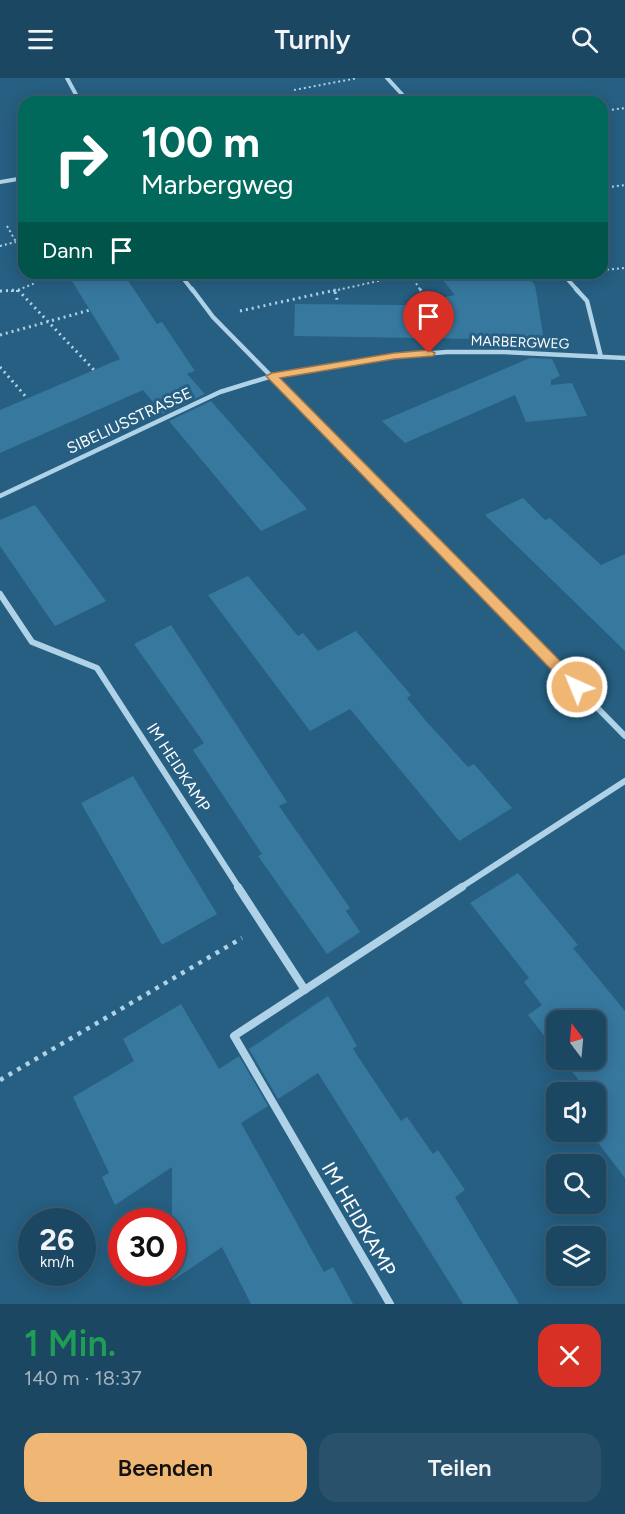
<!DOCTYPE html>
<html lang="de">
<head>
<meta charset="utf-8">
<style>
  :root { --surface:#1c4762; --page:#29516b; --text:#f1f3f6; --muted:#a0b2be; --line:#3a5f77; --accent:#efb674 }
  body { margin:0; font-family:Figtree,sans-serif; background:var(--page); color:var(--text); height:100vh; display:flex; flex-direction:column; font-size:22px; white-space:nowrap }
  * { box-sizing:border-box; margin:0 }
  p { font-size:20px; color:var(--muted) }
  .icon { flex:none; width:33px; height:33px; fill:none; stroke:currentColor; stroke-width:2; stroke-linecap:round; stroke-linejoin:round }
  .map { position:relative; height:1226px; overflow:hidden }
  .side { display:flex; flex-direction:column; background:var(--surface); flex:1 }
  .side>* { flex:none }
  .hud { position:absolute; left:18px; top:18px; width:590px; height:183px; border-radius:18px; box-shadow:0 3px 15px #0003,0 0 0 2px var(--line); background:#00695c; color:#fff; overflow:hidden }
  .needle { width:39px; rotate:344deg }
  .controls { position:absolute; left:546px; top:932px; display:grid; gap:12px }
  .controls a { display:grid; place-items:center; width:60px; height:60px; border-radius:12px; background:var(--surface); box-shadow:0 3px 15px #0003,0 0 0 2px var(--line); font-size:30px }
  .speed { position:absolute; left:18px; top:1130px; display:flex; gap:12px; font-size:30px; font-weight:700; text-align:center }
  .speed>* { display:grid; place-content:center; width:78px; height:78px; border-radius:50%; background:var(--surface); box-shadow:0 3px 15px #0003,0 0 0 2px var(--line); line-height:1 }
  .speed small { font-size:15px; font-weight:400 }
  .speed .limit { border:9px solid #d22; background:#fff; color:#111 }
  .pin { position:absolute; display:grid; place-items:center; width:51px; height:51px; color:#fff; margin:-62px -26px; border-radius:50% 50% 50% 0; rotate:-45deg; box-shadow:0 0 6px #0007 }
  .pin .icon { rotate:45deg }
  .me { position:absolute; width:66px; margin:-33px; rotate:316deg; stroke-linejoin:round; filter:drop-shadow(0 0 4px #0008) }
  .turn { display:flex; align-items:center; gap:21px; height:126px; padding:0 24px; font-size:27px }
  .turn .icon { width:78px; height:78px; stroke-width:2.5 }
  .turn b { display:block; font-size:42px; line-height:51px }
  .then { display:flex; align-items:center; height:57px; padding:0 24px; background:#0003; gap:12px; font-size:22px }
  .round { display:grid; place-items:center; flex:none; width:63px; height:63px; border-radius:18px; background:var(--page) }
  .summary { display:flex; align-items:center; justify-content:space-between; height:102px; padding:0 24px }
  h1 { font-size:36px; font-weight:600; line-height:45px; color:#1e9e55 }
  .primary-button { display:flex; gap:12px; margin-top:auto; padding:12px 24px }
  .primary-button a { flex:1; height:69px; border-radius:18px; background:var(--accent); color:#111; font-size:24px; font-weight:600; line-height:69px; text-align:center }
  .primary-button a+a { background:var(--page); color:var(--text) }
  header { display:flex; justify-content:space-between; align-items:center; height:78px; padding:0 24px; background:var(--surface); font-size:27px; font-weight:600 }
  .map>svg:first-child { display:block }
</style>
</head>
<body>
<header><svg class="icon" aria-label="menu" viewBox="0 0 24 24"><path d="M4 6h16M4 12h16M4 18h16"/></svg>Turnly<svg class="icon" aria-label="search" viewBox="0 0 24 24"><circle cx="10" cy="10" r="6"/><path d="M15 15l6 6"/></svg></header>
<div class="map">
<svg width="625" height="1226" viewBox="0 0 625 1226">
  <rect width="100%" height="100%" fill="#265f82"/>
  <path fill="#37789f" d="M67 195H123L157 246 162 244 195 293 187 296 205 316 163 336 143 312 0 375V332L120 281Z
    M437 195H525L535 207 544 262 294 258 295 226 405 227 455 217Z
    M530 280 552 281 560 298 551 302V307L572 305 587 338 526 344 515 317 405 365 382 343Z
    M211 323 264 383 307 431 261 453 169 343Z
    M523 420 545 442 550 440 601 487 625 476V573L485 437Z
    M35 427 106 523 55 548 0 468V442Z
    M248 498 298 558 303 555 318 573 356 553 411 617 407 620 426 643 468 689 474 686 512 730 459 763 350 631 310 653 208 517Z
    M171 547 287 724 279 728 350 830 346 833 360 854 327 876 258 778 262 776 193 672 204 665 134 566Z
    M133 698 217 836 162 867 81 725Z
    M518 795 578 867 573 870 625 933V1100L589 1053H596V1014H588L562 981H596V942H556V973L528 937 542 927 524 904 529 900 470 825Z
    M328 918 357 968 353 971 401 1043 407 1039 433 1076 438 1072 465 1112 455 1119 519 1226H463L318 995 278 1021 249 971Z
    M181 926 219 991 239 978 268 1028 241 1045 324 1194 333 1189 353 1226H251L222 1169 172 1203V1089L115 1127 102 1099 109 1095 73 1019 134 983 123 961Z"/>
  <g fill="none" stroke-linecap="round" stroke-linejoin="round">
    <path stroke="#afd2e7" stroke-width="2" stroke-dasharray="2 3" stroke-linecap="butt" d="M294 12 358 0
      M602 33 625 30
      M602 110 625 107
      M7 148 24 178
      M0 168 16 164
      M602 192 625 190
      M18 212 33 206 36 201 33 195
      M6 213H19
      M333 213 410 196 421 213"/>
    <path stroke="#afd2e7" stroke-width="3" stroke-dasharray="2 4" stroke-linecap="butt" d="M420 211 429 225
      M0 213 18 212 94 292
      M335 214 338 225
      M240 233 340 211
      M0 257 90 232
      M0 289 27 320"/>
    <path stroke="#afd2e7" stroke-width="4.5" stroke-dasharray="4 6" stroke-linecap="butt" d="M0 1002 242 860"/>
    <path stroke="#afd2e7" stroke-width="4" d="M67 0 80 24
      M387 0 409 24
      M0 104 24 100
      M179 195 193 213
      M562 195 578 213"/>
    <path stroke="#afd2e7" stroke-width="4.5" d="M192 211 213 239 448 478
      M576 211 587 223 601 279
      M0 418 220 314 272 298 394 278 447 274H504L625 280"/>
    <path stroke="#afd2e7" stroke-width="6" d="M447 477 625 658
      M0 516 32 564 97 590 239 810
      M460 810 625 703"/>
    <path stroke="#afd2e7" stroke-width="8" d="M238 809 305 912
      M390 1226 234 958 462 809"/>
  </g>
  <path fill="#efb674" stroke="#9b764b" stroke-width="1.5" d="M429 272 435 275 433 278 394 281 280 300 582 605 584 609 582 613H572L266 298 272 295 394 275Z"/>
  <g text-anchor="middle" stroke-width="6" stroke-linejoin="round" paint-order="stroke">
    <g font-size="14" fill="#fff" stroke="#265f82">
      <text transform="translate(520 264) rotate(2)" y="5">MARBERGWEG</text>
    </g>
    <g font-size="16" fill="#fff" stroke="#265f82">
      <text transform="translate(129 342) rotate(-25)" y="6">SIBELIUSSTRASSE</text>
      <text transform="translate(179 689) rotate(57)" y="6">IM HEIDKAMP</text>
    </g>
    <g font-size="20" fill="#fff" stroke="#265f82">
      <text transform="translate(359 1141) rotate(60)" y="7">IM HEIDKAMP</text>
    </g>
  </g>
</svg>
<div class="controls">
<a><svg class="needle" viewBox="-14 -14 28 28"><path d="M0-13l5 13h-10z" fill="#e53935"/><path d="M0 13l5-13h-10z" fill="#a0b2be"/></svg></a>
<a><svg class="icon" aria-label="sound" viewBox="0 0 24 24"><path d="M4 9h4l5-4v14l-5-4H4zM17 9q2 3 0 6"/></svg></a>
<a><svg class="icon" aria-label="search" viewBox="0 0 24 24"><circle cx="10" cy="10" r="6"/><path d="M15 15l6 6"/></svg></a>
<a><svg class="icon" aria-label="layers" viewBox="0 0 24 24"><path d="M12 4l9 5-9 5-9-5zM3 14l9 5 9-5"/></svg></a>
</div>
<div class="speed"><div>26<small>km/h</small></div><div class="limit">30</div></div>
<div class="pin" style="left:429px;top:275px;background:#d93025"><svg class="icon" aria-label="arrive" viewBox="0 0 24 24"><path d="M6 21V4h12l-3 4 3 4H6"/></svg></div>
<svg class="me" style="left:577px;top:609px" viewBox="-20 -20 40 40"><circle r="17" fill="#efb674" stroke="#fff" stroke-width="3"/><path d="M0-11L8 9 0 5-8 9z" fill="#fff"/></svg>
<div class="hud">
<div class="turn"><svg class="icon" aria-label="right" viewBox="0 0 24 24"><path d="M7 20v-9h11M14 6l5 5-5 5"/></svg><div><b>100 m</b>Marbergweg</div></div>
<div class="then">Dann<svg class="icon" aria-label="arrive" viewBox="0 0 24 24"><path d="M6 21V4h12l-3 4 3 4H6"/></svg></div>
</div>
</div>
<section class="side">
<div class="summary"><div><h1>1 Min.</h1><p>140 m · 18:37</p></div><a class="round" style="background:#d93025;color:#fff"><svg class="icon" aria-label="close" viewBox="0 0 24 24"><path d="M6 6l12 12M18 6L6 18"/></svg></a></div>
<div class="primary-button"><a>Beenden</a><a>Teilen</a></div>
</section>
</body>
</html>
